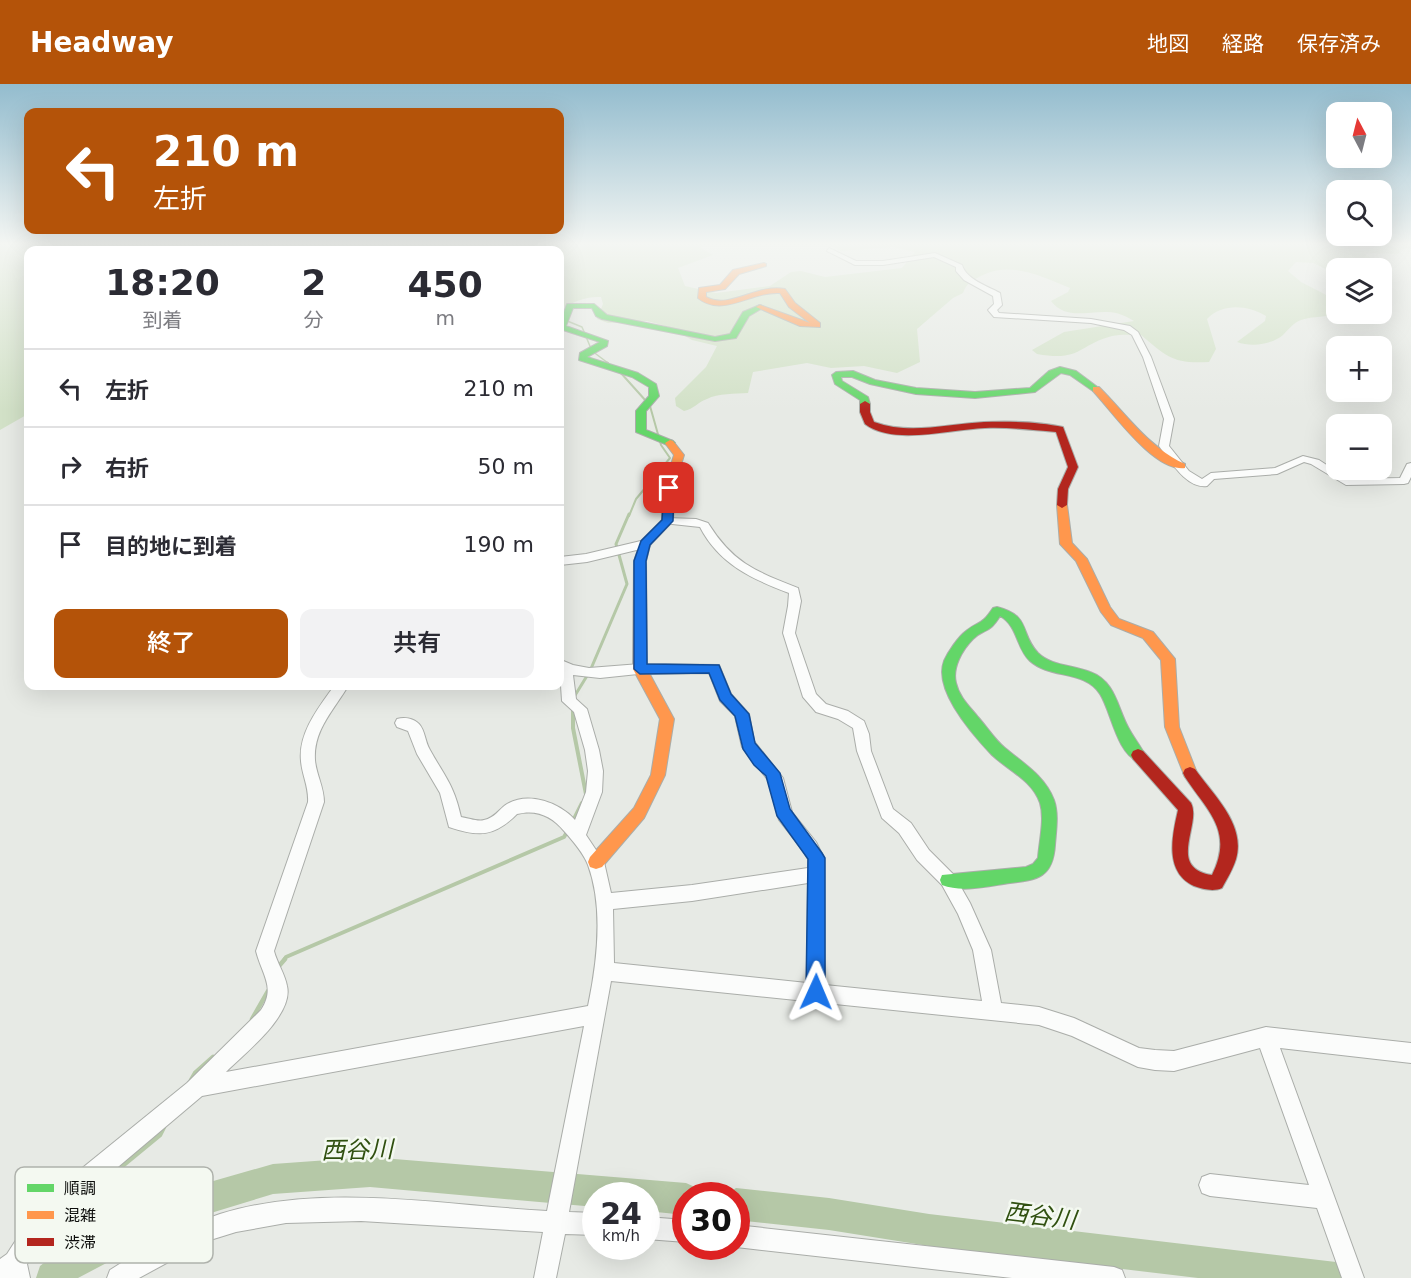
<!DOCTYPE html>
<html lang="ja">
<head>
<meta charset="utf-8">
<style>
  :root { --surface:#fff; --page:#f2f2f3; --text:#2b2b33; --muted:#7c7c81; --line:#e1e1e2; --accent:#b45309 }
  body { margin:0; font-family:"DejaVu Sans","Noto Sans JP",sans-serif; background:var(--page); color:var(--text); height:100vh; display:flex; flex-direction:column; font-size:22px; white-space:nowrap }
  * { box-sizing:border-box; margin:0 }
  p { font-size:20px; color:var(--muted) }
  .icon { flex:none; width:33px; height:33px; fill:none; stroke:currentColor; stroke-width:2; stroke-linecap:round; stroke-linejoin:round }
  .map { position:relative; flex:1; overflow:hidden }
  .details { position:absolute; left:24px; top:162px; width:540px; height:444px; display:flex; flex-direction:column; background:var(--surface); border-radius:12px; box-shadow:0 6px 24px #0002 }
  .details>* { flex:none }
  .guide { position:absolute; left:24px; top:24px; width:540px; height:126px; border-radius:12px; box-shadow:0 6px 24px #0002; background:#b45309; color:#fff; overflow:hidden }
  .needle { width:39px; rotate:353deg }
  .controls { position:absolute; left:1326px; top:18px; display:grid; gap:12px }
  .controls a { display:grid; place-items:center; width:66px; height:66px; border-radius:12px; background:var(--surface); box-shadow:0 6px 24px #0002; font-size:30px }
  .speed { position:absolute; left:582px; top:1098px; display:flex; gap:12px; font-size:30px; font-weight:700; text-align:center }
  .speed>* { display:grid; place-content:center; width:78px; height:78px; border-radius:50%; background:var(--surface); box-shadow:0 6px 24px #0002; line-height:1 }
  .speed small { font-size:15px; font-weight:400 }
  .speed .limit { border:9px solid #d22; background:#fff; color:#111 }
  .pin { position:absolute; display:grid; place-items:center; width:51px; height:51px; color:#fff; margin:-26px; border-radius:12px; box-shadow:0 3px 9px #0006 }
  .me { position:absolute; width:66px; margin:-33px; rotate:1deg; stroke-linejoin:round; filter:drop-shadow(0 0 4px #0008) }
  .turn { display:flex; align-items:center; gap:21px; height:126px; padding:0 30px; font-size:27px }
  .turn .icon { width:78px; height:78px; stroke-width:2.5 }
  .turn b { display:block; font-size:42px; line-height:51px }
  .eta { display:flex; justify-content:space-evenly; align-items:center; height:102px; text-align:center }
  .eta b { font-size:36px; font-weight:600; line-height:42px }
  .primary-button { display:flex; gap:12px; margin-top:auto; padding:12px 30px }
  .primary-button a { flex:1; height:69px; border-radius:12px; background:var(--accent); color:#fff; font-size:24px; font-weight:600; line-height:69px; text-align:center }
  .primary-button a+a { background:var(--page); color:var(--text) }
  ul { padding:0; list-style:none }
  li { display:flex; align-items:center; gap:18px; height:78px; padding:0 30px; border-top:2px solid var(--line) }
  li div { flex:1 }
  li b { display:block; font-size:22px }
  li em { font-style:normal }
  header { display:flex; align-items:center; gap:36px; box-sizing:border-box; height:84px; padding:0 30px; background:var(--accent); color:#fff }
  header strong { font-size:28px }
  nav { display:flex; gap:33px; margin-inline-start:auto; font-size:21px }
  .map>svg:first-child { display:block }
</style>
</head>
<body>
<header>
<strong>Headway</strong>
<nav><a>地図</a><a>経路</a><a>保存済み</a></nav>
</header>
<div class="map">
<svg width="1411" height="1194" viewBox="0 0 1411 1194">
  <rect width="100%" height="100%" fill="#e7eae5"/>
  <path fill="#d2e1c7" d="M0 159H703L701 164 713 171 678 184 685 202 716 209 770 202 791 188 801 187 825 193 902 184 915 168 893 163 841 167 825 159H1405L1411 164 1402 165 1398 170 1364 169 1371 174V178L1327 179 1332 184 1326 185 1313 179 1296 178 1288 187 1301 198 1336 216V230H1339C1327 233 1313 232 1301 236 1293 239 1289 245 1283 251 1271 261 1251 263 1237 258L1265 237 1266 232C1247 221 1223 219 1207 235L1216 265 1209 278C1173 280 1167 273 1141 251 1132 251 1121 250 1112 252 1078 261 1081 278 1037 270L1032 266 1064 248 1134 237C1126 232 1117 228 1108 228 1086 227 1066 236 1051 217L1068 208 1070 204C1042 193 1012 177 983 191 973 196 967 198 963 209L953 214 917 245 920 278 897 289 864 282 831 284 807 279 753 288 748 309C735 310 718 309 707 315 698 318 694 325 684 327L676 322 675 314 706 283 717 262 692 256 669 243 647 237 608 239 597 235 603 220 601 213C586 212 572 218 560 226V166H28V330L0 346Z"/>
  <g fill="none" stroke-linecap="round" stroke-linejoin="round">
    <path stroke="#b5c8a7" stroke-width="1.5" d="M560 234 582 243 592 267 608 279"/>
    <path stroke="#b5c8a7" stroke-width="2" d="M606 278 608 279
      M620 288 646 317
      M629 432 636 415 670 374 661 361 650 322"/>
    <path stroke="#b5c8a7" stroke-width="3" d="M574 613 590 587 627 500 616 460 629 430
      M573 627V623"/>
    <path stroke="#b5c8a7" stroke-width="4" d="M573 625V644L586 710
      M573 737 582 719
      M284 876 286 873 564 753 567 748"/>
    <path stroke="#b5c8a7" stroke-width="4.5" d="M279 882 285 875
      M252 935 268 907
      M191 996 195 989 213 973
      M47 1194 66 1136 92 1107 160 1051 164 1043"/>
    <path fill="#b5c8a7" fill-rule="evenodd" d="M370 1073 686 1099 697 1104 700 1112H686V1131L646 1127V1112H596V1123L370 1103 273 1110 188 1136 78 1194H36L40 1182 55 1170 182 1106 273 1080Z
      M736 1104 829 1114 929 1130 1336 1178 1348 1182 1352 1194H1198L929 1162 829 1146 736 1136V1112H724Z"/>
    <g stroke="#aaada9" stroke-width="2">
      <path id="street" d="M829 164 856 177H883L935 169 962 181C966 195 987 202 1000 209L1002 221 997 226 999 229 1091 235 1130 242 1138 248 1151 273 1174 335 1169 362 1189 387 1202 395 1211 389 1275 384 1303 372 1319 376 1348 395 1400 394 1407 380 1411 379V393L1408 399 1404 400 1346 401 1311 380 1304 378 1277 390 1214 395 1207 402C1186 405 1170 376 1159 362L1164 335 1143 273 1132 251 1124 246 1091 239 994 233 988 226 994 220 993 212 964 196 956 187V183L934 173 883 181H855L827 167Z
        M667 434 696 435 708 439C733 479 755 487 798 504L801 517 795 549 816 610 826 620 848 627 864 637 869 650 871 667 893 725 911 739 929 766 954 791 970 819 991 866 1001 919 1039 923 1074 934 1139 964 1155 966 1174 967 1266 943 1411 959V979L1280 964 1364 1194H1342L1317 1124 1210 1112 1202 1109 1199 1101 1202 1093 1210 1090 1309 1101 1260 964 1174 987 1155 986 1138 983 1072 952 1039 941 611 897 569 1128 596 1129V1151L565 1150 556 1194H534L543 1148 361 1137 286 1139 236 1148 207 1157 139 1194H107L110 1186C145 1164 180 1143 220 1130 322 1098 442 1121 547 1127L584 942 202 1012 86 1110 43 1155 27 1180 30 1194H0V1175L7 1170 27 1139 70 1094 187 999 261 926C276 903 262 891 256 867L308 718C309 703 302 691 301 677 298 649 319 623 334 602H348C334 626 313 646 315 676 316 690 324 703 324 718L274 867C277 879 285 890 287 902 294 931 245 969 226 988L588 922C597 879 604 824 588 781 584 770 573 757 565 748 552 732 537 725 517 730 494 753 479 753 449 743L440 709 417 670 408 647 397 643 395 639 397 635C404 633 413 634 419 640 425 646 425 658 430 666 445 693 454 701 461 733 468 734 478 738 484 736 495 734 499 725 507 720 529 707 560 719 575 736L586 708 588 687 585 666 574 628 562 617 560 586 561 576 573 581 589 584 640 580 719 581 731 610 749 630 754 657 783 694 792 728 816 758 824 774 825 901 982 917 973 866 958 830 942 801 917 776 899 749 882 734 857 667 853 644 838 635 816 628 803 613 783 549 788 522 789 509C752 495 719 480 700 443L663 439 661 437ZM709 589 720 617 735 632 742 663 768 696 779 736 804 768 808 775V784L692 801 611 809 604 778 586 751 602 708 603 687 599 666 587 625 576 615 573 591 600 594 638 590ZM808 799 807 899 614 879 613 825 692 817Z
        M645 456 651 460 649 463 587 478 560 481V473L586 470Z
        M646 1133 686 1136V1158L646 1155Z
        M736 1141 1114 1183 1122 1186 1125 1194H1012L736 1163Z"/>
    </g>
    <g stroke="#aaada9" stroke-width="2">
      <path id="fast" d="M567 220H594L607 231 715 253 730 250 743 228 760 221 764 223 749 232 736 254 715 257 602 235 596 232 592 224H573L566 242 608 257 607 262 587 273 638 289 656 300 659 312 646 327V346L673 357 675 359 670 362 636 348V327L649 312V303L632 293 579 276 580 269 600 258 560 245V239Z
        M1060 283 1076 287 1100 305 1093 307 1070 291 1061 289 1035 308 975 314 916 310 870 300 852 293H841L842 297 868 313 870 320 865 323 860 320V316L835 300 832 291 836 288 853 287 875 296 916 304 975 308 1030 304 1049 287Z
        M997 523C1032 532 1019 549 1038 569 1051 582 1073 581 1090 588 1115 597 1117 622 1128 643 1133 653 1140 661 1145 671L1143 675 1138 677C1117 670 1111 627 1100 610 1085 586 1050 595 1030 577 1016 564 1018 542 1000 532 989 550 985 544 973 555 962 566 952 584 956 599 959 613 970 623 978 633 987 643 995 656 1005 664 1024 680 1045 692 1054 716 1059 730 1056 747 1055 761 1053 793 1038 796 1010 799 989 802 962 809 942 801L940 796 942 791 1026 783 1033 780 1038 774C1039 758 1045 735 1040 719 1032 696 1009 687 992 671 973 651 933 606 944 577 948 568 958 553 966 547 980 536 981 542 993 524Z"/>
    </g>
    <g stroke="#aaada9" stroke-width="2">
      <path id="slow" d="M764 179 766 180V182L739 190 725 205 706 208V213C730 226 754 200 785 205L795 219 820 239V243L800 242 756 223 760 221 810 239 789 223 780 209C751 207 723 234 698 214L699 204 720 201 733 186Z
        M1093 303H1099C1127 331 1148 363 1185 380V384C1154 388 1112 327 1093 307Z
        M670 356 673 357 684 371 674 404 673 437 650 461 646 477 647 585 674 635 665 691 644 734 602 783 596 785 590 783 588 778 590 773 634 724 651 691 660 635 633 585 634 477 641 457 662 436 664 404 674 371 665 359Z
        M1062 418 1067 421 1072 459 1087 475 1110 523 1119 535 1153 548 1175 575 1179 643 1197 689 1195 693 1190 695 1185 693 1165 643 1161 576 1143 554 1111 541 1101 528 1076 477 1060 460 1057 421Z"/>
    </g>
    <g stroke="#aaada9" stroke-width="2">
      <path id="jam" d="M865 317 870 320V328L874 338C910 351 947 340 984 338 1008 337 1041 338 1063 343L1078 383 1068 405 1067 421 1062 424 1057 421 1058 405 1068 383 1056 348C1033 346 1009 343 985 344 953 345 893 362 865 340L860 328V320Z
        M1138 665 1143 667 1191 719C1202 740 1166 784 1212 791 1234 747 1208 728 1185 693L1183 689 1185 685 1190 683 1195 685C1213 711 1246 740 1236 775 1233 785 1227 795 1222 804 1213 808 1203 805 1194 802 1164 788 1172 752 1178 726L1133 675 1131 671 1133 667Z"/>
    </g>
    <use href="#street" fill="#fbfcfb" fill-rule="evenodd"/>
    <use href="#fast" fill="#63d668" fill-rule="evenodd"/>
    <use href="#slow" fill="#ff974d" fill-rule="evenodd"/>
    <use href="#jam" fill="#b3261e" fill-rule="evenodd"/>
  </g>
  <linearGradient id="sky" x2="0" y2="1"><stop stop-color="#93bcce"/><stop offset="0.49" stop-color="#f4f6f3"/><stop offset="1" stop-color="#f4f6f3" stop-opacity="0"/></linearGradient>
  <rect width="1411" height="326" fill="url(#sky)"/>
  <path fill="#1a73e8" stroke="#114b97" stroke-width="1.5" d="M669 401 674 404 673 437 650 461 646 477 647 580 719 581 731 610 749 630 755 659 780 689 790 725 822 769 825 774V908L822 914 816 917 809 914 806 908 808 775 777 732 766 692 754 681 743 665 735 632 720 616 709 589 640 590 634 585V477L641 457 662 436 664 404Z"/>
  <g text-anchor="middle" stroke-width="5" stroke-linejoin="round" paint-order="stroke">
    <g font-size="24" font-style="italic" fill="#305010" stroke="#f4f9f1">
      <text transform="translate(357 1066) rotate(-1)" y="8">西谷川</text>
      <text transform="translate(1040 1132) rotate(7)" y="8">西谷川</text>
    </g>
  </g>
  <rect x="15" y="1083" width="198" height="96" rx="9" fill="#f4f9f1" stroke="#afb2ac" stroke-width="1.5"/>
  <rect x="27" y="1100" width="27" height="8" fill="#63d668"/>
  <rect x="27" y="1127" width="27" height="8" fill="#ff974d"/>
  <rect x="27" y="1154" width="27" height="8" fill="#b3261e"/>
  <g font-size="16" fill="#0d0e0c">
    <text x="64" y="1110">順調</text>
    <text x="64" y="1137">混雑</text>
    <text x="64" y="1164">渋滞</text>
  </g>
</svg>
<div class="controls">
<a><svg class="needle" viewBox="-14 -14 28 28"><path d="M0-13l5 13h-10z" fill="#e53935"/><path d="M0 13l5-13h-10z" fill="#7c7c81"/></svg></a>
<a><svg class="icon" aria-label="search" viewBox="0 0 24 24"><circle cx="10" cy="10" r="6"/><path d="M15 15l6 6"/></svg></a>
<a><svg class="icon" aria-label="layers" viewBox="0 0 24 24"><path d="M12 4l9 5-9 5-9-5zM3 14l9 5 9-5"/></svg></a>
<a>+</a>
<a>−</a>
</div>
<div class="speed"><div>24<small>km/h</small></div><div class="limit">30</div></div>
<div class="pin" style="left:669px;top:404px;background:#d93025"><svg class="icon" aria-label="arrive" viewBox="0 0 24 24"><path d="M6 21V4h12l-3 4 3 4H6"/></svg></div>
<svg class="me" style="left:816px;top:908px" viewBox="-20 -20 40 40"><path d="M0-17L14 15 0 8-14 15z" fill="#1a73e8" stroke="#fff" stroke-width="4"/></svg>
<div class="guide">
<div class="turn"><svg class="icon" aria-label="left" viewBox="0 0 24 24"><path d="M17 20v-9H6M10 6l-5 5 5 5"/></svg><div><b>210 m</b>左折</div></div>
</div>
<section class="details">
<div class="eta">
<div><b>18:20</b><p>到着</p></div>
<div><b>2</b><p>分</p></div>
<div><b>450</b><p>m</p></div>
</div>
<ul>
<li><svg class="icon" aria-label="left" viewBox="0 0 24 24"><path d="M17 20v-9H6M10 6l-5 5 5 5"/></svg><div><b>左折</b></div><em>210 m</em></li>
<li><svg class="icon" aria-label="right" viewBox="0 0 24 24"><path d="M7 20v-9h11M14 6l5 5-5 5"/></svg><div><b>右折</b></div><em>50 m</em></li>
<li><svg class="icon" aria-label="arrive" viewBox="0 0 24 24"><path d="M6 21V4h12l-3 4 3 4H6"/></svg><div><b>目的地に到着</b></div><em>190 m</em></li>
</ul>
<div class="primary-button"><a>終了</a><a>共有</a></div>
</section>
</div>
</body>
</html>
